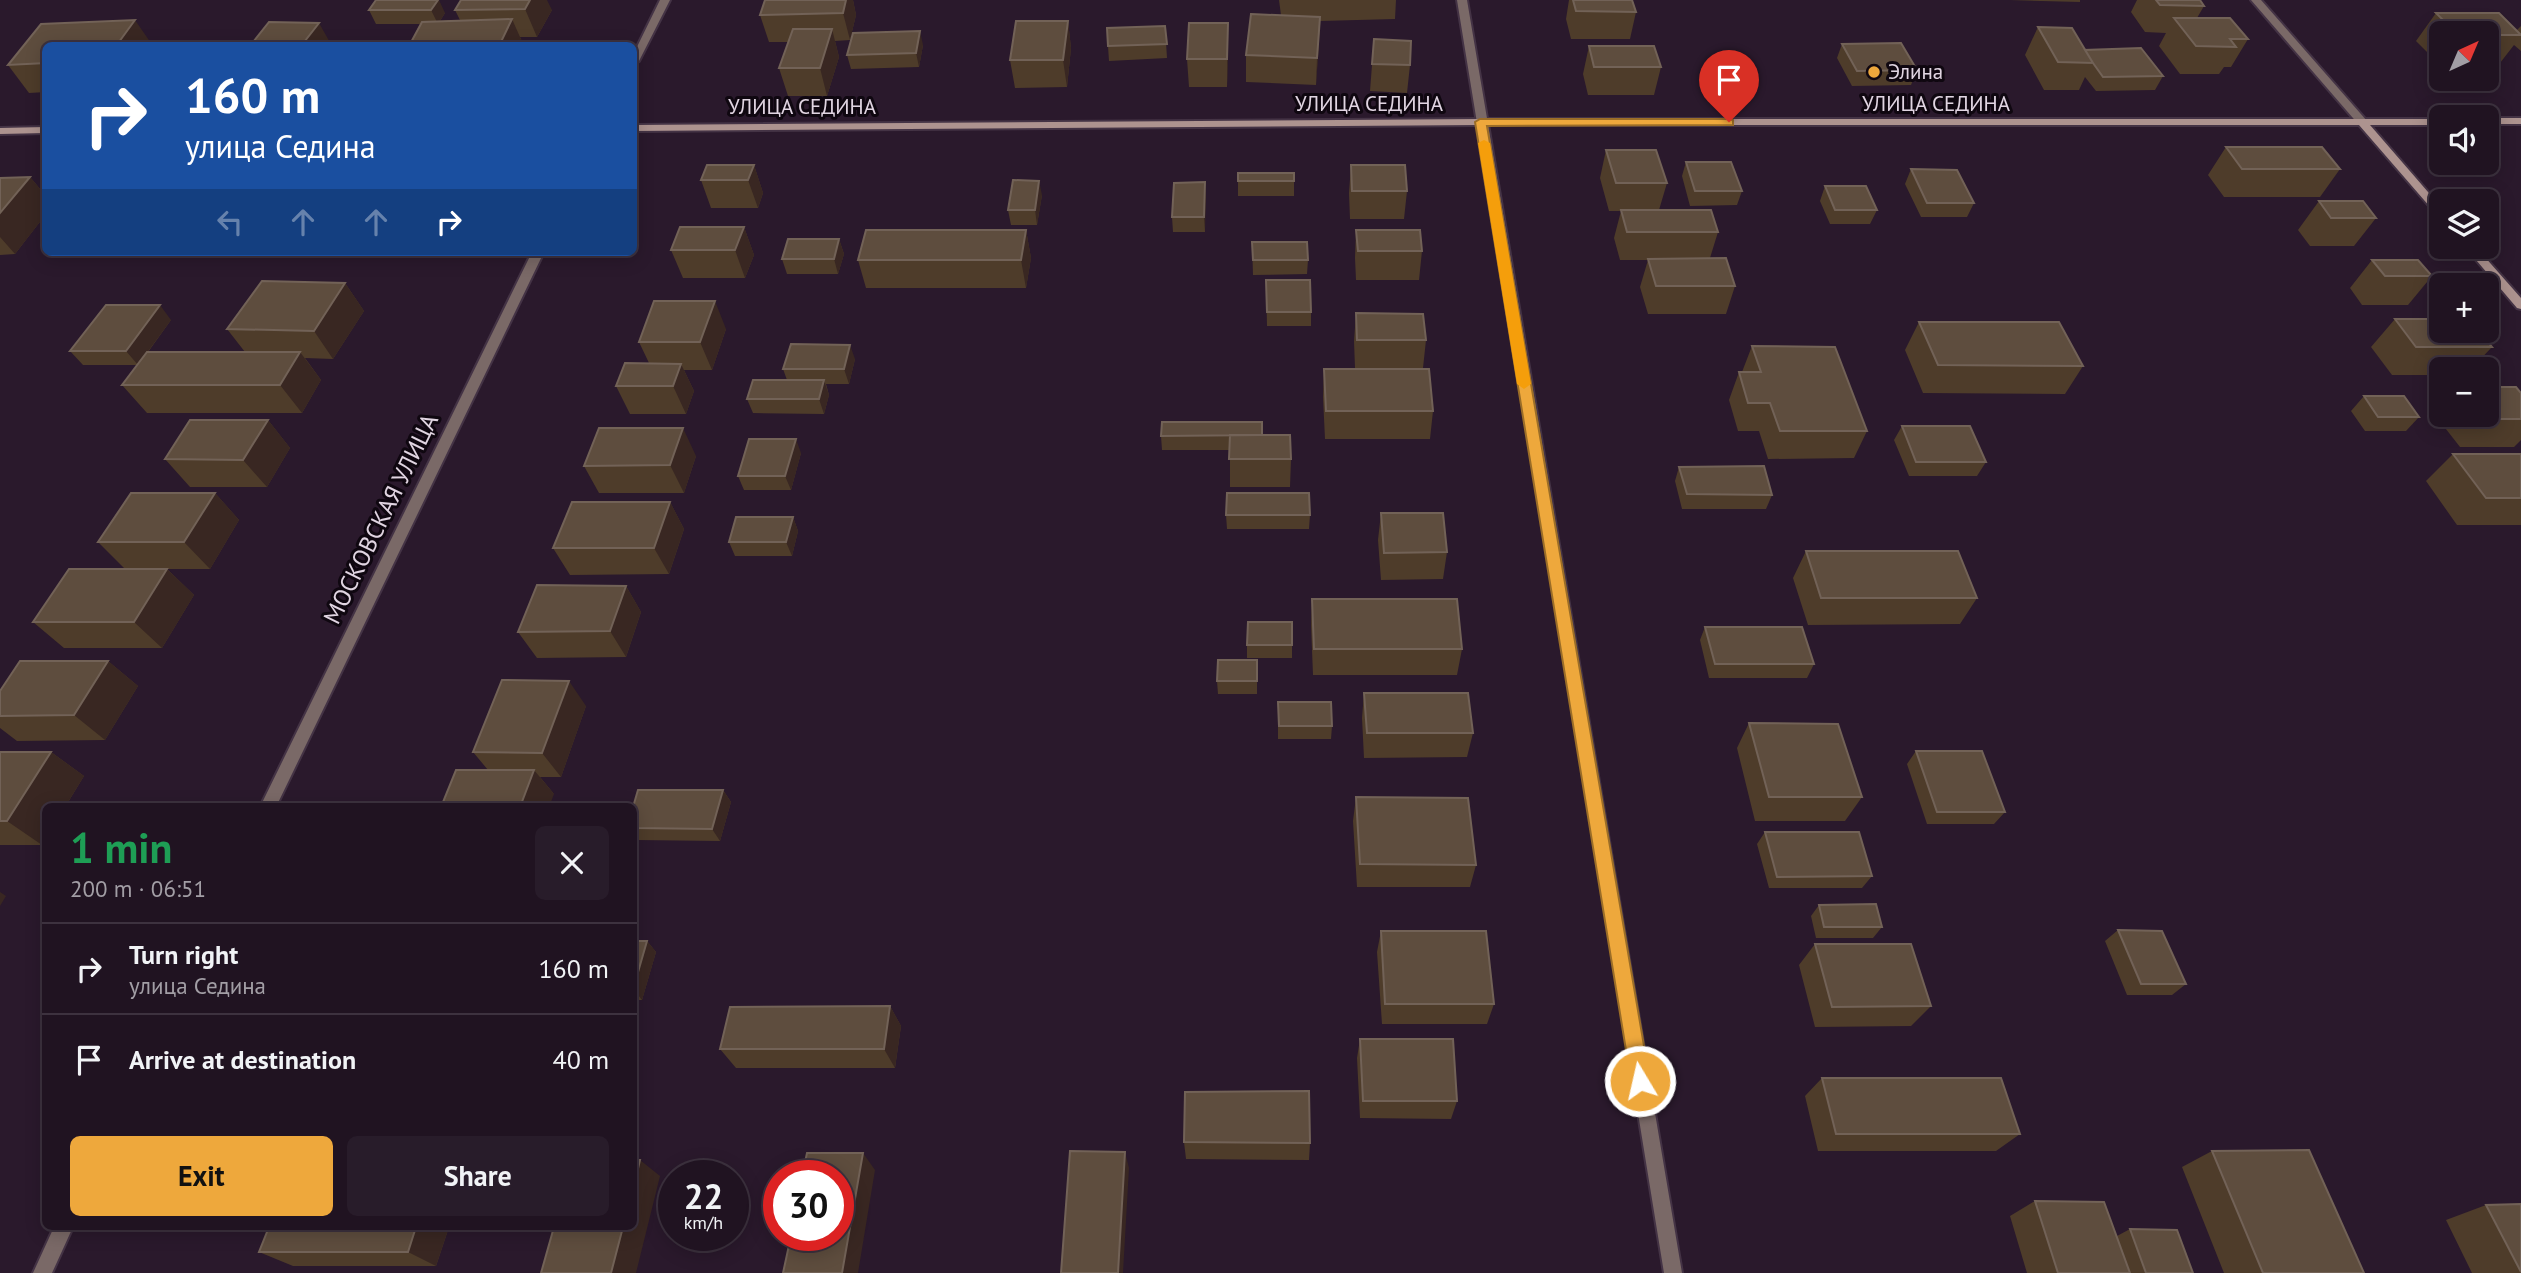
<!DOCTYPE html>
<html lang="en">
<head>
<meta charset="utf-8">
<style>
  :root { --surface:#201321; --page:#281c2a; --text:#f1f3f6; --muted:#a29ea5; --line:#3d323f; --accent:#eea83c }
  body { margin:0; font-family:"PT Sans",sans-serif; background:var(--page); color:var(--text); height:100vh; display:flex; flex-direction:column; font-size:26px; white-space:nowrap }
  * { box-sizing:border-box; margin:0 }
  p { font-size:23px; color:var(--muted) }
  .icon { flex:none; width:38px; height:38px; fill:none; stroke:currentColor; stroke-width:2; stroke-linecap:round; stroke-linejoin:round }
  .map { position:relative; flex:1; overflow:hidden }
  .side { position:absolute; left:42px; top:803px; width:595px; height:427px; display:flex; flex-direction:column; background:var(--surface); border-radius:10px; box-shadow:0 4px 18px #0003,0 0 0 2px var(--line) }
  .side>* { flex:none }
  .guide { position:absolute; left:42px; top:42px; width:595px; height:214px; border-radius:10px; box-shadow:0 4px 18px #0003,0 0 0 2px var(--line); background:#1a4fa0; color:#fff; overflow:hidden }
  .needle { width:46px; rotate:44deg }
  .controls { position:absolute; left:2429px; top:21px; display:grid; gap:14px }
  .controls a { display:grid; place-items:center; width:70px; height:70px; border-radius:10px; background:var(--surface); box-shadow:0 4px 18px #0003,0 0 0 2px var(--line); font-size:35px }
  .speed { position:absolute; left:658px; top:1160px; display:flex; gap:14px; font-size:35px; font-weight:700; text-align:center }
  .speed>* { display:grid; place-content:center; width:91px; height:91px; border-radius:50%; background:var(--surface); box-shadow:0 4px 18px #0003,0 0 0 2px var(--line); line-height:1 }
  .speed small { font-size:18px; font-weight:400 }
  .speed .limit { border:10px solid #d22; background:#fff; color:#111 }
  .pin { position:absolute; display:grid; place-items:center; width:60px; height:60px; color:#fff; margin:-72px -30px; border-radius:50% 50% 50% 0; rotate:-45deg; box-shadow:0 0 7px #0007 }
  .pin .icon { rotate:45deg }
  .me { position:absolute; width:77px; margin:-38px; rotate:351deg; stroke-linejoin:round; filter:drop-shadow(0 0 5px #0008) }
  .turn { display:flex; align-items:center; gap:24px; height:147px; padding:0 28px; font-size:32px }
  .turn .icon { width:91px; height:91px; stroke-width:2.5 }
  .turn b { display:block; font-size:49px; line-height:60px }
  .lanes { display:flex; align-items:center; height:66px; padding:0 28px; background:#0003; justify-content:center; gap:35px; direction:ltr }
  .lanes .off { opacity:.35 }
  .round { display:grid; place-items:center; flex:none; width:74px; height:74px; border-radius:10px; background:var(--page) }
  .summary { display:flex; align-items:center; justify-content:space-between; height:119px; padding:0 28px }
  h1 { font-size:42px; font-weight:700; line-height:52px; color:#1e9e55 }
  .action { display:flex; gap:14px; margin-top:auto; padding:14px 28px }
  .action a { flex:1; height:80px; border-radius:10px; background:var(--accent); color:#111; font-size:28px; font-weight:700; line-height:80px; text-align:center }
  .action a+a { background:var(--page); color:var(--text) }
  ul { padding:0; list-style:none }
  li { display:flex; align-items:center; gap:21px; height:91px; padding:0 28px; border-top:2px solid var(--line) }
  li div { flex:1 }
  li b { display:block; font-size:26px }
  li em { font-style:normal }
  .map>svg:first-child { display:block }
</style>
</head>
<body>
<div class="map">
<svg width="2521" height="1273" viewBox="0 0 2521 1273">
  <rect width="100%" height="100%" fill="#2a192c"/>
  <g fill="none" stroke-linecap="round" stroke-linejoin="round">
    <g stroke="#443345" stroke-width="4">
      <path id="street" d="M660 0H670L639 61 634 64V53Z
        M1457 0H1467L1682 1273H1664Z
        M2251 0H2261L2367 121V125H2359Z
        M532 252H544L276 807H260Z
        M54 1227H73L52 1273H33Z"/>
    </g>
    <g stroke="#443345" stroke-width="4">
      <path id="secondary" d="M2487 118H2521V124H2487Z
        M1480 119H2441V125H2370L2441 207V216L2437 215 2359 125H1480L634 131V125Z
        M46 127V133L0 134V128Z
        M2465 247H2476L2521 298V309L2517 308Z"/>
    </g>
    <use href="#street" fill="#7a6967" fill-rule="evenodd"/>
    <use href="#secondary" fill="#ad938f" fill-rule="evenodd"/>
  </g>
  <path fill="#4e3c2a" d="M376 0 445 13 440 21 460 20 455 10 461 0 552 10 537 37H520L524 46H409L420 24H376L369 10Z
    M765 0H853L856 15 850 40 835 41 839 57 827 96H788L779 68 789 42H769L760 15Z
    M1279 0H1396L1395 19 1320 21 1316 85 1246 82V55L1281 15Z
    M1569 0H1632L1636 12 1630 39H1571L1566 19Z
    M2010 0H2080V2Z
    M2137 0H2200L2204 6 2197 18 2248 39 2231 67H2224L2219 74H2180L2159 46 2166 33 2145 32 2131 12Z
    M2436 13 2517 30 2521 26V51L2514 45 2500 63H2487V33H2441V63H2438L2416 41Z
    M1068 21 1071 48 1067 87 1015 88 1010 60Z
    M1165 26 1167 58 1109 61 1108 46Z
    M2038 27 2085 50 2163 76 2155 90 2096 91 2085 77 2079 90H2044L2025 55Z
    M1374 39 1410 65 1407 93 1370 91Z
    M1842 44 1917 70 1911 85 1852 86 1837 58Z
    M923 45 919 67 851 69 847 55Z
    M46 46V92L29 93 8 65Z
    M1589 46 1661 67 1654 95H1588L1583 74Z
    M1228 51 1227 87H1189L1187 59Z
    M2226 147 2340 169 2320 197H2224L2208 175Z
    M1606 150 1667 183 1659 210 1718 232 1710 258 1735 286 1726 314H1648L1640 287 1648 260H1620L1614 238 1621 211H1609L1600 178Z
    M1686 162 1742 191 1737 205 1690 206 1682 176Z
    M754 165 763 193 758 208H711L701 180Z
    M1351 165 1407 191 1404 219H1350L1349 193Z
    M1911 169 1974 203 1967 217H1921L1905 184Z
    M1238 173 1294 181V196H1238Z
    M30 177 46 196V214L15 254 0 255V178Z
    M1205 182V232H1173L1172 217Z
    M1825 186 1877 210 1870 224H1830L1820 201Z
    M1042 195 1037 225H1011L1008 210Z
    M2319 201 2376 218 2354 246H2310L2298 230Z
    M744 227 754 255 745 278H683L671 250Z
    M1026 230 1031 258 1026 288H866L858 260Z
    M1356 230 1422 251 1419 280H1356L1355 258Z
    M839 239 844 254 838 274H787L782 259Z
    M1252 242 1308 260 1307 274 1253 275Z
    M105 252H163L160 257H109Z
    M2372 260 2432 276 2408 305H2362L2350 288Z
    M1266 280 1311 312V326H1267Z
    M345 283 364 311 333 359 305 358 321 380 302 413H147L122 385 137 365H83L70 351 171 320 148 352H245L227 329Z
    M1356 313 1426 340 1423 368H1355L1354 341Z
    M2395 319 2492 347 2471 369H2441V375H2392L2371 347Z
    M1919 322 2083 366 2065 394 1923 393 1905 350Z
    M726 329 712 370H684L694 391 686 414H630L616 386 649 363 639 342Z
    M1752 346 1867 431 1854 458 1768 459 1759 431H1738L1729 400 1739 372H1742Z
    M855 359 849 384H826L829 395 824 414 753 413 747 399 787 380 783 369Z
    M1324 369 1433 411 1430 439H1325L1323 397Z
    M2364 396 2419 417 2406 431H2365L2351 411Z
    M2441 408V415H2487L2521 419V440L2514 447H2460L2435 415Z
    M268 420 290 448 267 487H190L165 459Z
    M1902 426 1986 462 1977 476H1909L1894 440Z
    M1262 435 1291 459 1290 487H1230V450H1162L1161 436Z
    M801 453 791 490H744L738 476Z
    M2453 454H2521V525H2457L2426 481Z
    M696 456 684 493H599L584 466Z
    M1679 467 1772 495 1766 509H1682L1675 481Z
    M215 493 239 520 210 569H167L194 595 162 648H64L33 622 125 569 98 542Z
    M670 502 684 529 669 574 570 575 553 548Z
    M1381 513 1447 552 1443 579 1381 580 1378 540Z
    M1226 515H1310L1309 529H1227Z
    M793 517 798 531 792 556H735L729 542Z
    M1806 551 1977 598 1960 624 1808 625 1793 578Z
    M626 586 641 612 626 657 537 658 518 632Z
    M1312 599 1462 649 1457 675H1313L1311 625Z
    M1705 627 1814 664 1807 678H1709L1700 640Z
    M1247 645H1292V658H1247Z
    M1257 660V694H1218L1217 681Z
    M108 661 138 686 105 740 17 741 0 728V691Z
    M1364 693 1473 733 1467 757 1364 758 1362 718Z
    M1278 702 1332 726 1331 739H1278Z
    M586 706 561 777H540L554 794 488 770 473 752Z
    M1749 723 1862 797 1845 821H1755L1737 748Z
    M1916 751 2005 812 1994 824H1927L1907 764Z
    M0 752H51L84 776 42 845H0Z
    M723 790 731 802 720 841 636 840 634 838 633 807Z
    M1356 797 1476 865 1470 887H1357L1353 821Z
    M1765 832 1872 876 1862 888H1769L1757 844Z
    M1819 905 1882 927 1873 938H1816L1811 916Z
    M2118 930 2186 984 2172 995H2127L2105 941Z
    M1381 931 1494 1004 1487 1024H1382L1377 952Z
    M634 941H647L656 952 642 1000H634Z
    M1815 944 1931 1006 1911 1026 1815 1027 1799 965Z
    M890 1006 901 1026 895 1068H736L720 1049Z
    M1360 1039 1457 1101 1451 1119 1360 1118 1357 1058Z
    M1822 1078 2020 1134 1996 1151H1818L1805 1096Z
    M1184 1142 1310 1143 1309 1160 1186 1159Z
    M2212 1151 2364 1273H2224L2182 1167Z
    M2035 1201 2117 1236 2130 1229 2193 1273H2027L2010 1216Z
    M2521 1204V1273H2472L2446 1220 2486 1205Z
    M449 1227 436 1266H293L259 1252Z"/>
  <path fill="#392722" d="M438 0H439L445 13 438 24 431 10Z
    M530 0H547L552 10 537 37 525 9Z
    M846 0H853L856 15 850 40 843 13Z
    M1320 17 1319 44 1316 85 1317 58Z
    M512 19 524 46H499Z
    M135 20 153 46H116Z
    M1068 21 1071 48 1067 87 1063 60Z
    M319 23 332 46H301Z
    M1228 23V51L1227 87V59Z
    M832 29 839 57 827 96 820 68Z
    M920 31 923 45 919 67 916 53Z
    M754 165 763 193 758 208 748 180Z
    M30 177 46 196V214L15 254 0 237V213Z
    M1039 181 1042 195 1037 225 1035 210Z
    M1205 182 1206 197 1205 232 1204 217Z
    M744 227 754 255 745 278 735 250Z
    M1026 230 1031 258 1026 288 1021 260Z
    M839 239 844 254 838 274 834 259Z
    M156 252H163L160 257Z
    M345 283 364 311 333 359 314 331Z
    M715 301 726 329 712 370 700 342Z
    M160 305 171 320 138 365 126 351Z
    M850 345 855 359 849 384 844 369Z
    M300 352 321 380 302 413 280 385Z
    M681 364 694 391 686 414 673 386Z
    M824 380 829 395 824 414 819 399Z
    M268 420 290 448 267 487 243 460Z
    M683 428 696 456 684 493 670 465Z
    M796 439 801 453 791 490 785 476Z
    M215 493 239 520 210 569 184 542Z
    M670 502 684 529 669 574 654 548Z
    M793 517 798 531 792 556 786 542Z
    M167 569 194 595 162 648 134 622Z
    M626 586 641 612 626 657 610 631Z
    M108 661 138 686 105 740 74 715Z
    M569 681 586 706 561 777 542 753Z
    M51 752 84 776 65 807H46V839L42 845 7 821Z
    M534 770 554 794 549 807H520Z
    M723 790 731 802 720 841 712 829Z
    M0 892 6 896 0 906Z
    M647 941 656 952 642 1000 634 990V986Z
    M890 1006 901 1026 895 1068 884 1049Z
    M1125 1152 1129 1168 1123 1273H1118Z
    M863 1153 875 1170 858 1273H842Z
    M640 1160 660 1176 636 1273H611L623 1227H634V1186Z
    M416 1227H449L436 1266 408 1252Z"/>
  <path fill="#5e4d3e" stroke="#726257" stroke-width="2" d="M376 0H438L431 10H369Z
    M461 0H530L525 9 455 10Z
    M765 0H846L843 13 760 15Z
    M1573 0H1632L1636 12 1576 11Z
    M2156 0H2200L2204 6 2160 5Z
    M2436 13H2499L2521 35H2487V33H2456Z
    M1251 14 1320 17 1317 58 1246 55Z
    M2174 18H2230L2248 39H2230L2236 47 2196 46Z
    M512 19 499 46H457V44L409 46 422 22Z
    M135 20 116 46H46V63L8 65 41 24Z
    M1016 21H1068L1063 60H1010Z
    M269 22 319 23 301 46H250Z
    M1189 23H1228L1227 59H1187Z
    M1165 26 1167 44 1108 46 1107 28Z
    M2038 27 2072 28 2093 63 2058 62Z
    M793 29H832L820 68H779Z
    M920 31 916 53 847 55 853 33Z
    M1374 39 1411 41 1410 65 1372 64Z
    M1901 43 1917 70 1857 71 1842 44Z
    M1589 46H1654L1661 67H1594Z
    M2141 48 2163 76 2103 77 2093 63 2085 50Z
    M2226 147H2322L2340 169H2242Z
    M1606 150H1656L1667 183H1616Z
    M1686 162H1731L1742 191H1695Z
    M707 165H754L748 180H701Z
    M1351 165H1405L1407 191H1352Z
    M1911 169 1957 170 1974 203H1927Z
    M1238 173H1294V181H1238Z
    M30 177 0 213V178Z
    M1013 180 1039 181 1035 210H1008Z
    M1205 182 1204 217H1172L1174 183Z
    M1825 186H1866L1877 210H1835Z
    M2319 201H2363L2376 218H2331Z
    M1621 210H1711L1718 232H1627Z
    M680 227H744L735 250H671Z
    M866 230H1026L1021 260H858Z
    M1356 230H1420L1422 251H1358Z
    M788 239H839L834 259H782Z
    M1252 242H1307L1308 260H1253Z
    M1726 258 1735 286H1656L1648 259Z
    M2372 260H2418L2432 276H2385Z
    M1266 280H1310L1311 312H1267Z
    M262 281 345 283 314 331 227 329Z
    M654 301H715L700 342H639Z
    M106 305H160L126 351H70Z
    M1356 313 1423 314 1426 340H1357Z
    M2395 319H2441V331H2479L2492 347H2416Z
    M1919 322H2059L2083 366 1938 365Z
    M791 344 850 345 844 369H783Z
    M1752 346 1835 347 1867 431H1780L1770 403H1748L1739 372H1761Z
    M147 352H300L280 385H122Z
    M625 363 681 364 673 386H616Z
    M1324 369H1429L1433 411H1326Z
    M753 380H824L819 399H747Z
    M2487 387H2516L2521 393V419H2487L2484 415H2487Z
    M2364 396H2404L2419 417H2378Z
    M190 420H268L243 460 165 459Z
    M1162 422H1262V435L1161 436Z
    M1902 426H1970L1986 462H1916Z
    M599 428H683L670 465 584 466Z
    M1230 435H1290L1291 459H1229Z
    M749 439H796L785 476H738Z
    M2453 454H2521V498H2486Z
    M1764 466 1772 495 1687 494 1679 467Z
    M131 493H215L184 542H98Z
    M1227 493H1309L1310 515H1226Z
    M572 502H670L654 548H553Z
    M1381 513H1443L1447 552 1384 553Z
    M736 517H793L786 542H729Z
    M1806 551H1958L1977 598H1821Z
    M69 569H167L134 622H33Z
    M537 585 626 586 610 631 518 632Z
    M1312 599H1457L1462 649H1314Z
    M1248 622H1292V645H1247Z
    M1705 627H1802L1814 664H1715Z
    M1218 660H1257V681H1217Z
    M20 661H108L74 715 0 716V691Z
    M502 680 569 681 542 753 473 752Z
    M1364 693H1468L1473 733H1367Z
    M1278 702H1331L1332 726H1279Z
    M1749 723 1838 724 1862 797H1769Z
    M1916 751H1982L2005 812H1937Z
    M0 752H51L7 821H0Z
    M456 770H534L520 807H441Z
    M638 790H723L712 829 634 828 633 807Z
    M1356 797 1468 798 1476 865 1360 864Z
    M1765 832H1859L1872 876 1777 877Z
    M1876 904 1882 927H1824L1819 905Z
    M2118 930 2162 931 2186 984H2141Z
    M1381 931H1486L1494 1004H1385Z
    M634 941H647L634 986Z
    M1815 944H1911L1931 1006 1832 1007Z
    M890 1006 884 1049H720L730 1007Z
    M1360 1039H1453L1457 1101H1363Z
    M1822 1078H2001L2020 1134H1836Z
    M1309 1091 1310 1143 1184 1142 1185 1092Z
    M2309 1150 2364 1273H2263L2212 1151Z
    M1070 1151 1125 1152 1118 1273H1061Z
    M807 1153H863L842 1273H783L791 1236H838V1176H802Z
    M634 1160H640L634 1186Z
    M2035 1201 2104 1202 2130 1273H2058Z
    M2521 1204V1272L2486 1205Z
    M269 1227H416L408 1252H259Z
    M554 1227H623L611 1273H541Z
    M2130 1229 2177 1230 2193 1273H2146Z"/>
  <path fill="#eea83c" stroke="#9b6d27" stroke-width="2" d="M1729 119 1733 120V125L1487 126 1650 1081 1647 1088 1640 1091 1633 1088 1631 1081 1475 122 1480 119Z"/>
  <path fill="#f59e0b" d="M1484 140 1490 143 1531 384 1524 389 1517 384 1478 143Z"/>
  <circle fill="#eea83c" stroke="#0f0710" stroke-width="2.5" cx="1874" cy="72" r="7"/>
  <g text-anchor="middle" stroke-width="6" stroke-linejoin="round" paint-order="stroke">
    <g font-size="21" fill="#e1d5e2" stroke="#0f0710" text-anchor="start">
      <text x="1888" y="79">Элина</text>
    </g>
    <g font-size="21" fill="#e1d5e2" stroke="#0f0710">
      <text x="1369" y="111">УЛИЦА СЕДИНА</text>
      <text x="1936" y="111">УЛИЦА СЕДИНА</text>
      <text x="802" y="114">УЛИЦА СЕДИНА</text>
    </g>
    <g font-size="24" fill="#e1d5e2" stroke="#0f0710">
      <text transform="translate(381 519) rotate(-64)" y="8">МОСКОВСКАЯ УЛИЦА</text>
    </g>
  </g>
</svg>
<div class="controls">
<a><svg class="needle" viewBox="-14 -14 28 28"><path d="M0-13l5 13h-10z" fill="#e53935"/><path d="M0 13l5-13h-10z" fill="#a29ea5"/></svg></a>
<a><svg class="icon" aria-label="sound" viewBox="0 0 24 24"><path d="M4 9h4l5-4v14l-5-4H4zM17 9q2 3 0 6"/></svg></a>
<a><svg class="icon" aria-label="layers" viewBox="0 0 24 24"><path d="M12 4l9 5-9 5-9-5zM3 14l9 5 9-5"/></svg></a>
<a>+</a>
<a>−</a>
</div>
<div class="speed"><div>22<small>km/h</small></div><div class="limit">30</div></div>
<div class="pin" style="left:1729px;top:122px;background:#d93025"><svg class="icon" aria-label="arrive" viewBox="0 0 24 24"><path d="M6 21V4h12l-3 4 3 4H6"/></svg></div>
<svg class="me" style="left:1640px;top:1081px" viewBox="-20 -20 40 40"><circle r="17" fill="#eea83c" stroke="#fff" stroke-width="3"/><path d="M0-11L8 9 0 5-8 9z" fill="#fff"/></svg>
<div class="guide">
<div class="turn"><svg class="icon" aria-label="right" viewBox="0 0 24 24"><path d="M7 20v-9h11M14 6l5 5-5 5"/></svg><div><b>160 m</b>улица Седина</div></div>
<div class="lanes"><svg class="icon off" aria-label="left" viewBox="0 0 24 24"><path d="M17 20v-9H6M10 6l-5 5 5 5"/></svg><svg class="icon off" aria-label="ahead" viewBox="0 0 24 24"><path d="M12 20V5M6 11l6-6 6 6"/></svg><svg class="icon off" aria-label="ahead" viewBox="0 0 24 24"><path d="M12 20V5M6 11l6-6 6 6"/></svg><svg class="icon" aria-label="right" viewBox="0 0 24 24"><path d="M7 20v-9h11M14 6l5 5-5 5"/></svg></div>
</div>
<section class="side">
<div class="summary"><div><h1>1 min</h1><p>200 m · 06:51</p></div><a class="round"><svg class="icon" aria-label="close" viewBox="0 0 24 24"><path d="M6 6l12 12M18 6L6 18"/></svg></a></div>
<ul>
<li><svg class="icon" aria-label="right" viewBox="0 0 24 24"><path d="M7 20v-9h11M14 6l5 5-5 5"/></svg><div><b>Turn right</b><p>улица Седина</p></div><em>160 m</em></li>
<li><svg class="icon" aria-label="arrive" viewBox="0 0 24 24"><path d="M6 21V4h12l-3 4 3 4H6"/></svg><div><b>Arrive at destination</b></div><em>40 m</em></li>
</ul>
<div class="action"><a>Exit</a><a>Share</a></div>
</section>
</div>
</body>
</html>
